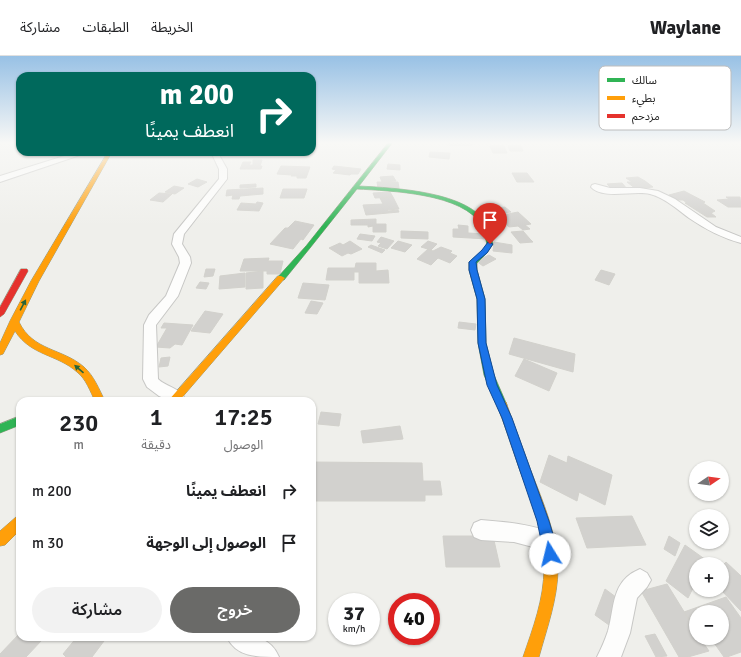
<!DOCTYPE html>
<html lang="ar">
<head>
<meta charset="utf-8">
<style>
  :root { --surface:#fff; --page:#f2f2f2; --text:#202124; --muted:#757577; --line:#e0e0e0; --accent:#6a6a68 }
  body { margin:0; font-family:Signika,"Noto Sans Arabic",sans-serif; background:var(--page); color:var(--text); direction:rtl; height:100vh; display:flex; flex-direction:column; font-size:15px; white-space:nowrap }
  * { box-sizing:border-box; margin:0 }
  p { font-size:13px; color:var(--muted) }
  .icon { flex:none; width:22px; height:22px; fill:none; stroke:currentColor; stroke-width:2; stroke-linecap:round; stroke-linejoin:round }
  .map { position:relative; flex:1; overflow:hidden; direction:ltr }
  .panel { position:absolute; left:16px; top:341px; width:300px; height:244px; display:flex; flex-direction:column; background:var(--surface); border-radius:12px; box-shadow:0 1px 3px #0004; direction:rtl }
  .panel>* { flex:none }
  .guide { position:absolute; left:16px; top:16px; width:300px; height:84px; border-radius:12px; box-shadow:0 1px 3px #0004; direction:rtl; background:#00695c; color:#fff; overflow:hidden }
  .needle { width:26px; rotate:77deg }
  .tools { position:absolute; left:689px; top:405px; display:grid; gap:8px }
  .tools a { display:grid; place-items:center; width:40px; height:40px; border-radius:50%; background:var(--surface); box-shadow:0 1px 3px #0004; font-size:20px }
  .speed { position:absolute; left:328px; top:537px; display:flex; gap:8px; font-size:20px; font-weight:700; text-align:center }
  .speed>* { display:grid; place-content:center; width:52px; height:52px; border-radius:50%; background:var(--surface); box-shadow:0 1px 3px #0004; line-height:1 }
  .speed small { font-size:10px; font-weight:400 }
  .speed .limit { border:6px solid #d22; background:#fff; color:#111 }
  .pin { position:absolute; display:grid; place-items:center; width:34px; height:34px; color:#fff; margin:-41px -17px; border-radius:50% 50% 50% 0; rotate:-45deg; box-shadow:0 0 4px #0007 }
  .pin .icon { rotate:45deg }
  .me { position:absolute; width:44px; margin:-22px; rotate:351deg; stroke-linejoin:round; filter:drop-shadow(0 0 3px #0008) }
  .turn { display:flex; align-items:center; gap:14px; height:84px; padding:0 16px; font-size:18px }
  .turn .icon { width:52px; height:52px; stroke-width:2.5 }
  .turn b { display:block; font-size:28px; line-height:34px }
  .eta { display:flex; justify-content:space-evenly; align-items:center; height:68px; text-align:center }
  .eta b { font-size:24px; font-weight:600; line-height:28px }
  .cta { display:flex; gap:8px; margin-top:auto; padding:8px 16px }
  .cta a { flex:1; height:46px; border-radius:24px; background:var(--accent); color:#fff; font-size:16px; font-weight:600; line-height:46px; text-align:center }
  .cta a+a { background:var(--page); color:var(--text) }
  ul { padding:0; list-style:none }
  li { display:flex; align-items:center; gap:12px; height:52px; padding:0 16px }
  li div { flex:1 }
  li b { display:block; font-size:15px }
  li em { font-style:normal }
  header { display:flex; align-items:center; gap:24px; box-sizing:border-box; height:56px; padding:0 20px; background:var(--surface); border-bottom:1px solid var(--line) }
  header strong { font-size:19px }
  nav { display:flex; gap:22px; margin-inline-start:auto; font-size:14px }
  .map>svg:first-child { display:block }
</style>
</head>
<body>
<header>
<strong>Waylane</strong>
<nav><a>الخريطة</a><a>الطبقات</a><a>مشاركة</a></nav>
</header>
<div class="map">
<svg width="741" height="601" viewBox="0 0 741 601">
  <rect width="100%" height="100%" fill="#efefeb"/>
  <path fill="#d2d1ce" stroke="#d2d1cc" d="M448 86H471L472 89H449Z
    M490 90H504L507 97H493Z
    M508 90H521L523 95H510Z
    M430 96 450 97 449 103 429 101Z
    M253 104H262L260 110H262L261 113H240L243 106H251L249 109H253Z
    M388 108 400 109V114L387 113Z
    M281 110 310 111 306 122H297V120H291L292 119 277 118Z
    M334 110 361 113 358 118H351L350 119 333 117 336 114 332 113Z
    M512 117H527L534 126H517Z
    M393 120 396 125 382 126 380 121Z
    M638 121 645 125 653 131 636 133 627 126H632L626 122Z
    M197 123 207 126 198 131 188 128Z
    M377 126H398L399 132H378Z
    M622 127 628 134H613L607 128Z
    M256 128V131L240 132V129Z
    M174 130 184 132 175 138 165 136Z
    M263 132V138L240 140 239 143H232L233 139 226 140 227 134Z
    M283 133H307L304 142H280Z
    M684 135 705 146 703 147 715 155 711 157 716 161H707L685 147H687L683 144H677L669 139Z
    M390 136 393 141 375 142 373 137Z
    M159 137 172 138 163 146 150 144Z
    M393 141 399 153 387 154 388 155 398 154 399 156 366 159 363 149 383 148 380 142Z
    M726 141H740L741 151H728L717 144 729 143Z
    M257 146 263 147 259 155 237 154 241 147 256 148Z
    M505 151 511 156 490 159 484 154Z
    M518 156 531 168 525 169 530 173 523 174 518 170 509 171 501 164 498 165 493 161Z
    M376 163V168H386V176H373V170L368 171V169H351V164Z
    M295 165 314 169 303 184 301 183 293 193 270 188 285 172H288Z
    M501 165 503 168H492L493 171H502L504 174 490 175 484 166Z
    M458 169 468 170V177L486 178 487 183 453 181V173H459Z
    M401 175 428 176V183L401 182Z
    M523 175 530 183 533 186 520 187 511 176Z
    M360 178 375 180 372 185 357 183Z
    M381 181 394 185 387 193 378 190 381 187 377 186Z
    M350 185 362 193 351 198 348 197 342 200 329 192 340 187 343 189Z
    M398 185 412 189 405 196 391 192Z
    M428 185 437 188 431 194 421 191Z
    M494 186 512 189V197L493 195Z
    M371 189 385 194 382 197 368 191Z
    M441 191 452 195 450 197 457 200 450 207 438 202 431 209 417 203 428 193 433 195Z
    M489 199 496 203 483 210 476 205Z
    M269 202 268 205H283L280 218H267V215H240L244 203Z
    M356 207H376V215L388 214 389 227H359V216H354V224H326L328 212H355Z
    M206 213H215L213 220 204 221Z
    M601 214 615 218 609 229 595 224Z
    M263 215V232L246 233V217Z
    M245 217V231L219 233 220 220Z
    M200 226 209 227 206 233 196 232Z
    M303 227 329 229 325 244 298 242Z
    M311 245 323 247 317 258 305 257Z
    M205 255 223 258 210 277 191 275Z
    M459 266 476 268 475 274 458 272Z
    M164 267 193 269 182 289 175 288 170 292 156 291 167 272H161Z
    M514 282 575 298 573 316 509 298Z
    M170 301 168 310 159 311 161 302Z
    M524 303 557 317 549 335 515 320Z
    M321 356 341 358 339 370 318 368Z
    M400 370 403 383 363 387 361 375Z
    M549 399 567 407 568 400 612 419 605 449 579 436 577 445 540 426Z
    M312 406 422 407 423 425H440L442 439H425V445H312Z
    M632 460 646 489 587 492 576 462Z
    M443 480H493L500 511H446Z
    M669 480 680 487 675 500 664 493Z
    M685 489 706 504 705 508H696V526L688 542 666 525Z
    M726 506 741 520V555L721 534H722V510Z
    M667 528 696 575V582H700L709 595 688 601H679L641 535Z
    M605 533 624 547 616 574 595 559Z
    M726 541 741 562V596L727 601H724L712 584 705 587 702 582H722V556H696V574L684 556Z
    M20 577V581H39L42 584 26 601H0V598Z
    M655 578 667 600 656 601 645 580Z
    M77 581H107L92 601H66L63 598Z"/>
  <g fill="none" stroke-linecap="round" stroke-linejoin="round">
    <g stroke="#c7c7c5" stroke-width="2">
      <path id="street" d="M77 96H89L0 126V120Z
        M211 96 218 97 227 113V123L184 178 182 188 190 201 191 207 178 240 156 269 158 323C165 330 179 332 184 341L182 345H170L159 340 147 331 143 323 144 269 149 259 166 240 180 207 179 201 172 188 174 178 219 123V113Z
        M595 128 610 132H640L658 135 675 143 716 171 741 181V187C722 182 705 173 689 162 677 153 665 142 650 138 634 134 603 144 591 131L592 129Z
        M481 464C506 466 531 468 555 478L558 485 555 492 548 495 514 486 481 484 474 481 471 474 474 467Z
        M640 513 647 517 651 524 647 531 637 542 630 577 621 601H597C601 593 605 584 608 575 615 550 611 525 640 513Z
        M227 581C248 581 269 577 279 601 257 601 236 601 227 581Z"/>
    </g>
    <g stroke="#949a83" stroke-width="1">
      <path id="fast" d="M389 86H393L359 130C394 132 470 135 488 170 491 175 491 182 493 188L487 197 477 207V214L485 243 486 287 494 319 507 349 506 352 502 353 498 352 497 349 484 319 478 287 477 243 469 214V206L482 195 487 188C485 182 485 175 482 170 464 137 390 135 357 133L310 192 284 224H281L277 222 306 190Z
        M20 360V369L0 377V368Z"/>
    </g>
    <g stroke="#949a83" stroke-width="1">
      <path id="slow" d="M108 96H112L39 225 19 266C33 295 62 292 84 311 94 320 99 333 105 345H95C90 335 86 323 77 316 57 298 31 300 15 275L3 298 0 299V287L10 265 31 225Z
        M278 220H281L285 222 179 345H168Z
        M502 345 506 346 507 349C515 371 523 393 531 415 543 446 557 478 558 512 558 542 547 572 539 601H523C533 572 544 543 544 512 545 478 531 444 519 412 512 391 505 370 497 349L498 346Z
        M20 459V474L5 489 0 490V475L16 461Z"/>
    </g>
    <g stroke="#949a83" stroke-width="1">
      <path id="jam" d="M21 213H27L28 215 4 258 0 261V251Z"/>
    </g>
    <use href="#street" fill="#fdfdfc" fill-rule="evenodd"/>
    <use href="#fast" fill="#30b455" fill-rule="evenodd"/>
    <use href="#slow" fill="#ff9f0a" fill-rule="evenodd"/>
    <use href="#jam" fill="#e5322d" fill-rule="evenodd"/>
  </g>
  <defs><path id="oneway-solid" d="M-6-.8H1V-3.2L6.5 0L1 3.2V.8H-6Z"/></defs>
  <g fill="#286439">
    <use href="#oneway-solid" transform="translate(23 249) rotate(-62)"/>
    <use href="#oneway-solid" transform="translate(79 313) rotate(-139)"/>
  </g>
  <linearGradient id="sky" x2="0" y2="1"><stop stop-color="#98c1e5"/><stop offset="0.51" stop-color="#f8f8f6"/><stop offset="1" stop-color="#f8f8f6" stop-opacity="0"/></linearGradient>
  <rect width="741" height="170" fill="url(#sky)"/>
  <path fill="#1a73e8" stroke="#114b97" d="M488 186 493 188 487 197 476 206 477 214 485 243 486 287 497 329 512 362 549 465 555 485 556 498 555 503 550 505 545 503 537 465 502 362 487 329 478 287 477 243 469 214V206L482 194Z"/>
  <rect x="599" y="10" width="132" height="64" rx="6" fill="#fff" stroke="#bdbdbd" stroke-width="1"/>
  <rect x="607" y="22" width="18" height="4" fill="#30b455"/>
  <rect x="607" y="40" width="18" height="4" fill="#ff9f0a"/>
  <rect x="607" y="58" width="18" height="4" fill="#e5322d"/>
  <g font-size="11" fill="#222">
    <text x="632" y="28">سالك</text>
    <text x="632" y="46">بطيء</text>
    <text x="632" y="64">مزدحم</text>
  </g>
</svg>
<div class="tools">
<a><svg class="needle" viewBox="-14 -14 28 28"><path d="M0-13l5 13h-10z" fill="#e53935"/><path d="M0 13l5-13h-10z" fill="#757577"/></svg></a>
<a><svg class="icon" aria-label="layers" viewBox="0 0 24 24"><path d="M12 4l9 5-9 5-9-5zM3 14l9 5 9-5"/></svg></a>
<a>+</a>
<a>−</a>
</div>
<div class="speed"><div>37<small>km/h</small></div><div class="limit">40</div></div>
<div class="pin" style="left:490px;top:188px;background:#d93025"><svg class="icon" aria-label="arrive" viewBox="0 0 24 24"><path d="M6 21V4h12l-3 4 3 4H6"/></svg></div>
<svg class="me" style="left:550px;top:498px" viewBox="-20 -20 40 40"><circle r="19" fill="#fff"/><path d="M0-13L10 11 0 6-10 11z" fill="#1a73e8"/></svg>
<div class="guide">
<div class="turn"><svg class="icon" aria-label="right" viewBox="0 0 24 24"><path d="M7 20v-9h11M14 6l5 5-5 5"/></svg><div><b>200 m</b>انعطف يمينًا</div></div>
</div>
<section class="panel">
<div class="eta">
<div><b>17:25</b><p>الوصول</p></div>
<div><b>1</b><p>دقيقة</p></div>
<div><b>230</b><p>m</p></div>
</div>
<ul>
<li><svg class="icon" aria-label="right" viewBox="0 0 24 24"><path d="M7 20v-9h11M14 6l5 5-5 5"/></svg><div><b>انعطف يمينًا</b></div><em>200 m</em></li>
<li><svg class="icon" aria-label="arrive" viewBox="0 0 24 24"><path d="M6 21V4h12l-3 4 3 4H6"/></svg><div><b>الوصول إلى الوجهة</b></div><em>30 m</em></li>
</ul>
<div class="cta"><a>خروج</a><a>مشاركة</a></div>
</section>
</div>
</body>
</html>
